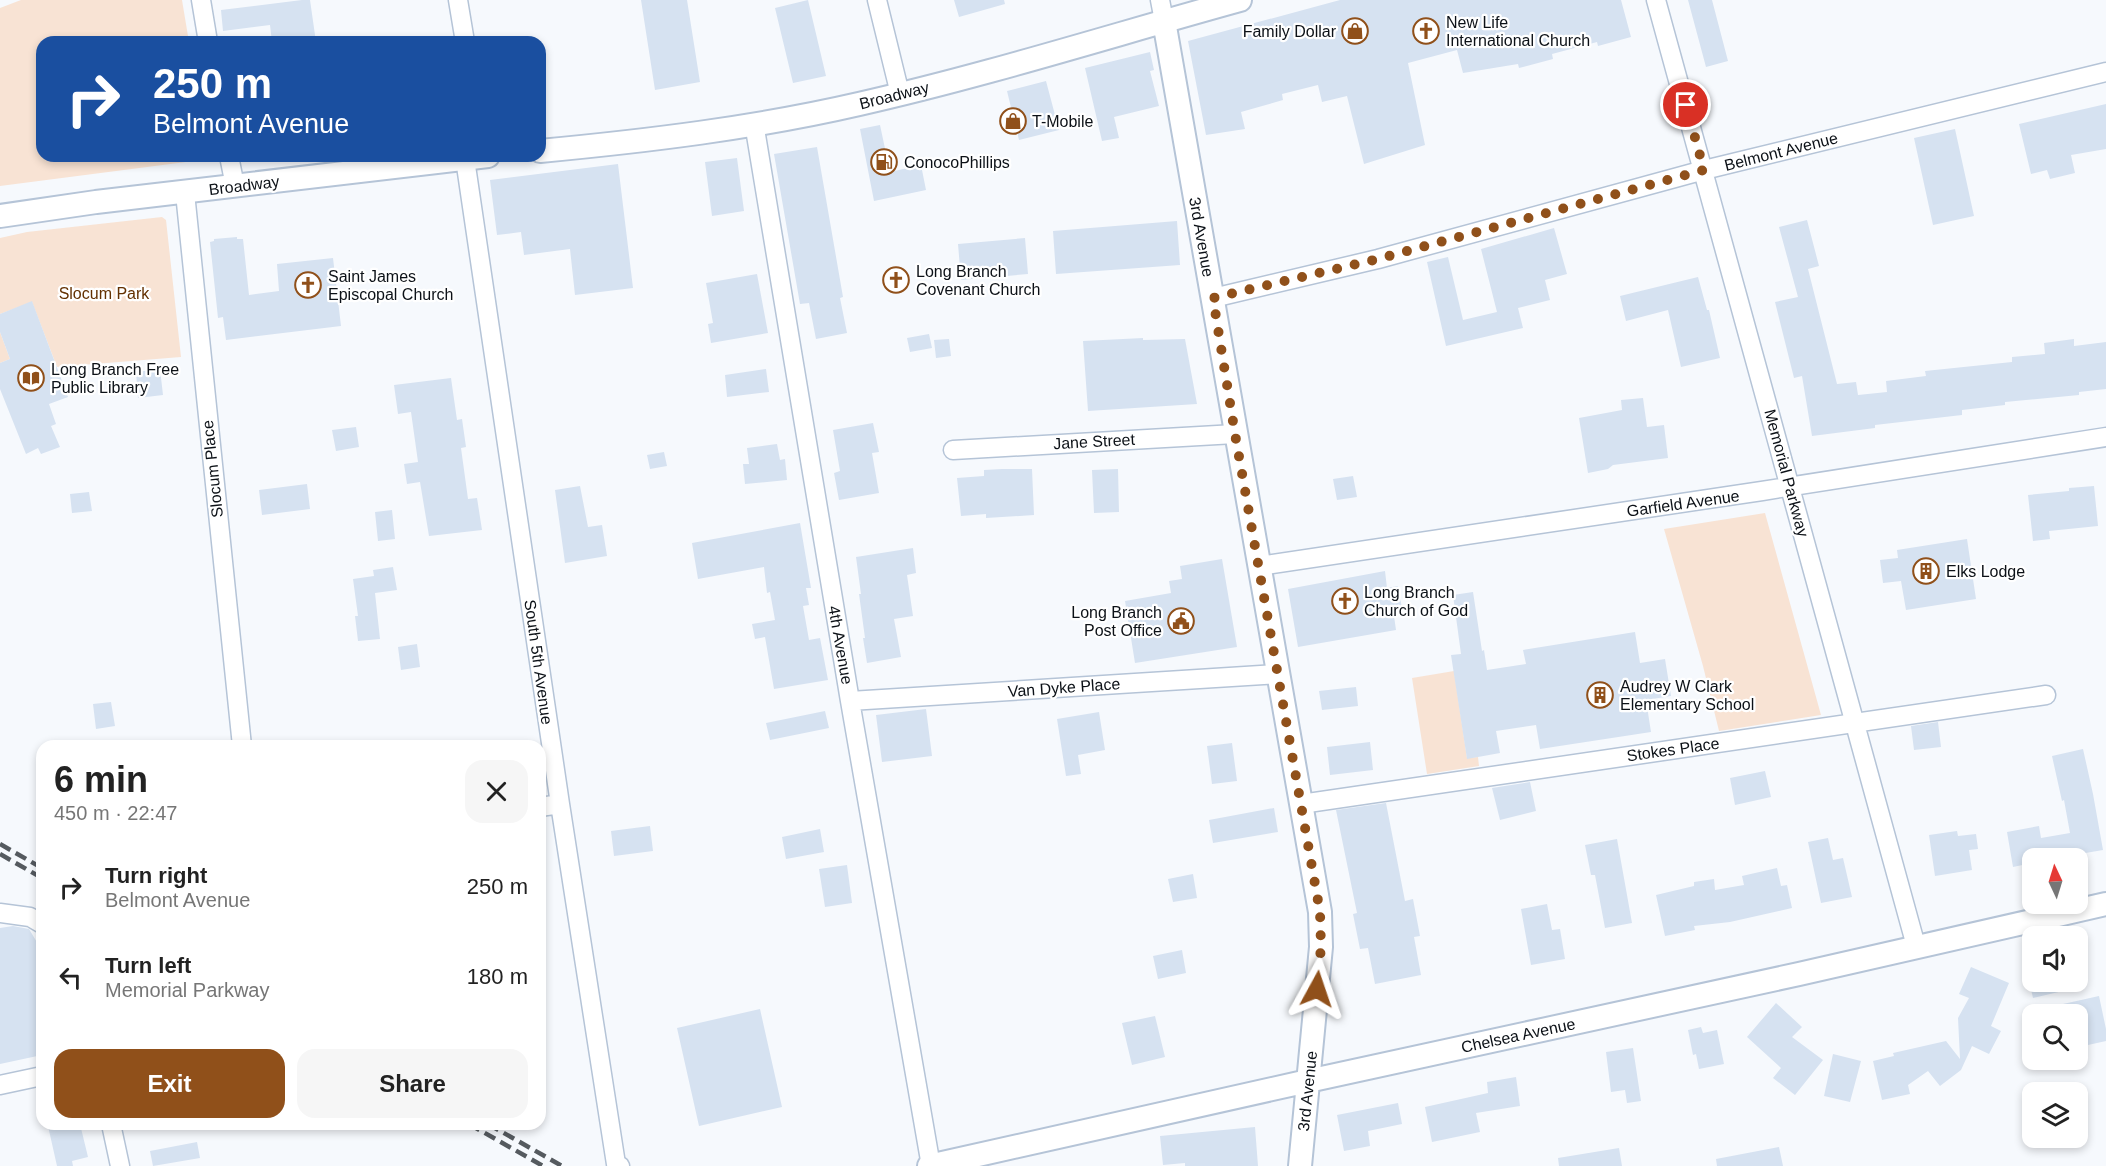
<!DOCTYPE html>
<html lang="en">
<head>
<meta charset="utf-8">
<style>
  :root { --surface:#fff; --page:#f6f6f6; --text:#222; --muted:#767676; --accent:#90501a }
  body { margin:0; font-family:Helvetica,sans-serif; background:var(--page); color:var(--text); height:100vh; display:flex; flex-direction:column; font-size:22px; white-space:nowrap }
  * { box-sizing:border-box; margin:0 }
  p { font-size:20px; color:var(--muted) }
  .icon { flex:none; width:33px; height:33px; fill:none; stroke:currentColor; stroke-width:2; stroke-linecap:round; stroke-linejoin:round }
  .map { position:relative; flex:1; overflow:hidden }
  .sheet { position:absolute; left:36px; top:740px; width:510px; height:390px; display:flex; flex-direction:column; background:var(--surface); border-radius:18px; box-shadow:0 3px 9px #0003 }
  .sheet>* { flex:none }
  .top-card { position:absolute; left:36px; top:36px; width:510px; height:126px; border-radius:18px; box-shadow:0 3px 9px #0003; background:#1a4fa0; color:#fff; overflow:hidden }
  .needle { width:39px; rotate:356deg }
  .fabs { position:absolute; left:2022px; top:848px; display:grid; gap:12px }
  .fabs a { display:grid; place-items:center; width:66px; height:66px; border-radius:12px; background:var(--surface); box-shadow:0 3px 9px #0003; font-size:30px }
  .pin { position:absolute; display:grid; place-items:center; width:51px; height:51px; color:#fff; margin:-26px; border:3px solid #fff; border-radius:50%; box-shadow:0 2px 6px #0007 }
  .me { position:absolute; width:66px; margin:-33px; rotate:5deg; stroke-linejoin:round; filter:drop-shadow(0 0 4px #0008) }
  .turn { display:flex; align-items:center; gap:21px; height:126px; padding:0 18px; font-size:27px }
  .turn .icon { width:78px; height:78px; stroke-width:2.5 }
  .turn b { display:block; font-size:42px; line-height:51px }
  .round { display:grid; place-items:center; flex:none; width:63px; height:63px; border-radius:18px; background:var(--page) }
  .summary { display:flex; align-items:center; justify-content:space-between; height:102px; padding:0 18px }
  h1 { font-size:36px; font-weight:700; line-height:45px }
  .cta { display:flex; gap:12px; margin-top:auto; padding:12px 18px }
  .cta a { flex:1; height:69px; border-radius:18px; background:var(--accent); color:#fff; font-size:24px; font-weight:700; line-height:69px; text-align:center }
  .cta a+a { background:var(--page); color:var(--text) }
  ul { padding:0; list-style:none }
  li { display:flex; align-items:center; gap:18px; height:90px; padding:0 18px }
  li div { flex:1 }
  li b { display:block; font-size:22px }
  li em { font-style:normal }
  .map>svg:first-child { display:block }
</style>
</head>
<body>
<div class="map">
<svg width="2106" height="1166" viewBox="0 0 2106 1166">
  <rect width="100%" height="100%" fill="#f6f9fd"/>
  <path fill="#f8e3d4" d="M21 0H182L189 42H42V156H209V159L0 186V8Z
    M162 217 166 220 181 357 57 367 32 302 0 314V238L27 232Z
    M0 332 10 359 0 363Z
    M1765 513 1821 715 1719 731 1703 666 1664 529Z
    M1454 671 1467 758 1478 757 1479 766 1427 774 1412 678Z"/>
  <path fill="#d6e2f1" d="M302 0H310L316 42H272L270 25 223 31 221 10Z
    M641 0H687L700 82 655 90Z
    M808 0 826 76 793 83 775 8Z
    M954 0H1004L1005 4 959 17Z
    M1340 0H1621L1631 37 1598 46 1597 42 1552 54 1553 59 1519 68 1518 64 1463 73 1457 50 1408 63 1425 145 1364 164 1347 96 1322 102 1318 85 1282 94 1283 100 1241 112 1245 129 1206 135 1188 41Z
    M1688 0H1712L1728 61 1706 67Z
    M1150 52 1154 70 1150 71 1159 106 1114 117 1119 138 1102 141 1085 68Z
    M1046 81 1059 130 1019 140 1007 91Z
    M2106 104V149L2071 155 2075 173 2050 179 2047 170 2031 174 2019 124Z
    M880 125 890 172 921 165 926 190 874 201 860 129Z
    M1955 129 1974 216 1933 225 1914 138Z
    M817 147 843 297 840 298 847 333 816 339 809 303 800 304 774 154Z
    M737 158 744 211 712 216 705 162Z
    M618 164 633 288 575 295 570 249 524 255 521 232 497 235 490 180Z
    M1807 220 1819 266 1808 269 1837 384 1856 382 1858 395 1887 392 1886 381 1926 376 1925 371 2012 362V357L2045 354 2044 343 2074 339V346L2106 342V389L2079 392V395L2005 402V405L1962 410V415L1875 425V428L1812 436 1802 376 1794 378 1775 302 1798 297 1779 227Z
    M1177 221 1180 265 1056 274 1053 231Z
    M1554 228 1567 274 1545 280 1550 300 1518 308 1523 328 1446 346 1427 262 1448 257 1463 320 1497 312 1481 249Z
    M237 237V239H243L249 295 279 291 277 264 333 258 341 326 226 340 223 317 218 318 210 242 214 241V239Z
    M1025 238 1028 274 961 280 958 244Z
    M757 274 768 333 711 343 708 324 713 323 706 283Z
    M1698 277 1707 310H1709L1720 358 1681 367 1668 310 1626 321 1620 296Z
    M32 301 68 397 49 404 56 424 51 426 60 447 41 454 38 448 26 454 0 389V363L10 359 0 332V314Z
    M929 334 932 348 910 352 907 338Z
    M1143 338V340L1185 339 1197 404 1088 411 1083 341Z
    M949 339 951 356 936 358 934 340Z
    M160 369 163 395 138 398 136 372Z
    M766 369 769 392 727 397 725 375Z
    M451 378 457 420 462 419 466 447 461 448 468 499 477 498 482 530 429 536 420 482 407 484 404 464 418 462 411 412 398 414 394 385Z
    M1643 398 1647 427 1664 425 1668 458 1613 465 1608 469 1588 473 1579 418 1622 410 1621 400Z
    M873 423 879 452 872 453 879 493 839 500 834 473 840 471 833 430Z
    M356 427 359 447 336 451 332 430Z
    M777 444 780 460 785 459 787 480 745 484 743 464H749L747 448Z
    M664 452 667 466 650 469 647 455Z
    M1002 469H1032L1034 515 986 518V514L961 516 957 478 984 476V470Z
    M1118 469 1119 512 1094 513 1092 470Z
    M1353 476 1357 497 1337 500 1333 479Z
    M307 484 310 509 262 515 259 490Z
    M580 486 588 527 602 525 607 556 565 563 555 490Z
    M2094 486 2098 526 2049 531 2050 539 2033 541 2028 495 2069 491V488Z
    M89 492 92 511 72 513 70 494Z
    M392 510 395 539 378 541 375 512Z
    M800 523 811 588H806L809 605 803 606 809 640 820 638 828 680 774 689 765 637 755 639 752 624 775 620 770 592 767 593 764 567 698 579 692 543Z
    M1967 539 1976 599 1906 610 1901 581 1883 583 1880 560 1898 558 1897 550Z
    M913 548 916 573 907 575 913 616 894 619 901 657 867 663 863 638H865L859 594H861L856 557Z
    M1222 559 1237 647 1135 663 1125 601 1171 593 1169 581 1182 579 1180 566Z
    M393 567 397 590 375 593 380 639 358 641 355 616H358L353 579 374 576 373 570Z
    M1385 571 1387 588 1398 586 1403 614 1394 616 1396 630 1298 647 1288 589Z
    M1473 592 1482 651 1484 650 1487 670 1526 664 1523 650 1635 632 1640 663 1665 659 1671 696 1646 700 1651 732 1540 749 1536 725 1496 731 1500 753 1467 759 1451 655 1461 654 1453 595Z
    M417 644 420 667 401 670 398 647Z
    M1356 687 1358 706 1322 710 1319 691Z
    M111 702 115 726 96 729 93 704Z
    M926 709 932 756 882 762 876 715Z
    M825 711 829 728 770 740 766 723Z
    M1099 712 1105 750 1078 755 1081 774 1066 776 1057 719Z
    M1938 722 1941 747 1914 750 1911 726Z
    M1370 742 1373 770 1330 775 1327 747Z
    M1232 743 1237 781 1212 784 1207 746Z
    M2083 749 2093 794 2103 850 2056 858H2032V863L2013 867 2007 832 2039 826 2041 838 2070 833 2064 800 2062 801 2052 756Z
    M1765 771 1771 797 1735 805 1730 778Z
    M1530 782 1536 811 1500 820 1492 788Z
    M1386 803 1405 901 1413 899 1420 936 1414 937 1421 975 1375 984 1368 948 1360 949 1353 914 1357 913 1336 810Z
    M1274 808 1278 832 1213 843 1209 820Z
    M650 826 653 851 614 856 611 831Z
    M820 829 824 852 786 859 782 837Z
    M1957 831 1958 836 1976 834 1978 849 1969 850 1972 870 1935 876 1929 835Z
    M1828 838 1833 860 1843 858 1852 897 1821 903 1808 842Z
    M1617 839 1632 923 1605 928 1595 875H1591L1585 845Z
    M847 865 852 903 825 907 819 869Z
    M1777 868 1781 886 1787 885 1792 908 1730 922 1694 926 1695 930 1665 936 1656 895 1694 886V882L1714 879 1715 890 1744 885 1742 876Z
    M1193 874 1197 898 1173 902 1168 879Z
    M1547 904 1552 930 1560 929 1565 959 1531 965 1521 909Z
    M13 926 29 929 41 949 42 1055 0 1064V928Z
    M1182 950 1186 973 1158 979 1153 956Z
    M1971 967 2009 983 1991 1026 2001 1031 1989 1054 1972 1046 1961 1070 1940 1086 1928 1071 1908 1085 1910 1094 1882 1100 1873 1061 1894 1056 1893 1053 1946 1041 1960 1059 1958 1018 1969 998 1959 994Z
    M2029 981H2079L2080 987 2033 998Z
    M2099 996 2106 1029V1041L2079 1047 2078 1014H2046L2045 1008Z
    M1776 1003 1802 1027 1792 1037 1823 1060 1795 1095 1773 1078 1781 1068 1747 1037Z
    M760 1009 782 1107 699 1126 677 1028Z
    M1155 1016 1165 1057 1132 1065 1122 1023Z
    M1701 1027 1703 1033 1717 1030 1724 1064 1699 1069 1696 1054 1693 1055 1688 1030Z
    M1633 1048 1641 1101 1627 1103 1625 1090 1611 1092 1606 1052Z
    M1833 1054 1861 1061 1850 1102 1824 1096Z
    M1516 1077 1520 1106 1476 1113 1480 1132 1432 1142 1425 1107 1488 1093 1487 1082Z
    M1398 1103 1402 1124 1368 1131 1370 1146 1344 1151 1337 1115Z
    M59 1124H80L88 1157 72 1161 73 1166H57L48 1126Z
    M1255 1127 1258 1166H1185V1163L1163 1165 1160 1136Z
    M197 1142 200 1158 153 1166 150 1151Z
    M1779 1147 1783 1166H1717L1716 1159Z
    M1619 1148 1622 1166H1559L1558 1158Z"/>
  <g fill="none" stroke-linecap="round" stroke-linejoin="round">
    <g stroke="#b5c4d7" stroke-width="21">
      <path id="minor" d="M201 0 208 42
        M458 0 465 42
        M877 0 900 94
        M1160 0 1164 21
        M1656 0 1916 946
        M754 123 850 701 931 1166
        M229 156 235 186
        M465 159 560 804 616 1164 620 1166
        M185 193 242 746
        M1213 298 1378 259 1704 170 2106 72
        M953 450 1235 434
        M1259 566 1762 491 2106 437
        M850 701 1278 674
        M1301 804 2046 695
        M540 807 560 804
        M0 913 30 917 42 924
        M0 1085 42 1076
        M111 1124 120 1166"/>
    </g>
    <g stroke="#b5c4d7" stroke-width="26">
      <path id="tertiary" d="M1164 21 1320 912 1321 947 1300 1166
        M540 151C646 141 755 128 859 104 987 75 1113 35 1240 0
        M0 216 96 202 488 156
        M929 1166 1308 1081 1799 974 2106 904"/>
    </g>
    <use href="#minor" stroke="#fff" stroke-width="18"/>
    <use href="#tertiary" stroke="#fff" stroke-width="22"/>
    <path stroke="#555a5f" stroke-width="4.5" stroke-dasharray="12 6" stroke-linecap="butt" d="M0 844 42 868
      M0 854 42 878
      M469 1124 543 1166
      M488 1124 562 1166"/>
  </g>
  <g fill="none" stroke-linecap="round" stroke-linejoin="round">
    <path stroke="#90501a" stroke-width="10" stroke-dasharray="0 18" d="M1317 989 1321 947 1320 912 1235 434 1213 298 1378 259 1704 170 1686 105"/>
  </g>
  <defs>
    <g id="shop-ring" transform="scale(1.35)"><circle r="9.5" fill="#fff" stroke="#90501a" stroke-width="1.5"/><path d="M-5-2.5h2.3a2.7 3.5 0 0 1 5.4 0H5L5.5 6h-11ZM-1.5-2.5h3a1.5 2.3 0 0 0-3 0Z" fill="#90501a"/></g>
    <g id="church-ring" transform="scale(1.35)"><circle r="9.5" fill="#fff" stroke="#90501a" stroke-width="1.5"/><path d="M-1.2-6h2.4v3.5h3.3v2.4h-3.3V6h-2.4V-.1h-3.3v-2.4h3.3Z" fill="#90501a"/></g>
    <g id="fuel-ring" transform="scale(1.35)"><circle r="9.5" fill="#fff" stroke="#90501a" stroke-width="1.5"/><path d="M-5.5-6h7V0h2V4h1.3V-2.5L3-4.5l.8-.8L6-3V5H2.5V1h-1V6h-7ZM-4.2-4.7v3.2H.2V-4.7Z" fill="#90501a"/></g>
    <g id="library-ring" transform="scale(1.35)"><circle r="9.5" fill="#fff" stroke="#90501a" stroke-width="1.5"/><path d="M-6-4Q-3-5.5-.7-3.5V5Q-3 3-6 4ZM6-4Q3-5.5 .7-3.5V5Q3 3 6 4Z" fill="#90501a"/></g>
    <g id="building-ring" transform="scale(1.35)"><circle r="9.5" fill="#fff" stroke="#90501a" stroke-width="1.5"/><path d="M-4-6H4V6H1V3H-1V6H-4ZM-2.5-4.3h1.7v1.8h-1.7ZM.8-4.3h1.7v1.8H.8ZM-2.5-1h1.7V.8h-1.7ZM.8-1h1.7V.8H.8Z" fill="#90501a"/></g>
    <g id="civic-ring" transform="scale(1.35)"><circle r="9.5" fill="#fff" stroke="#90501a" stroke-width="1.5"/><path d="M-.6-6.5H3V-4.5H.6V-3L4-1V1h2V6H-6V1h2V-1L-.6-3ZM-1.2 2.5V6h2.4V2.5Z" fill="#90501a"/></g>
  </defs>
  <g fill-rule="evenodd">
    <use href="#shop-ring" x="1355" y="31"/>
    <use href="#church-ring" x="1426" y="31"/>
    <use href="#shop-ring" x="1013" y="121"/>
    <use href="#fuel-ring" x="884" y="162"/>
    <use href="#church-ring" x="896" y="280"/>
    <use href="#church-ring" x="308" y="285"/>
    <use href="#library-ring" x="31" y="378"/>
    <use href="#building-ring" x="1926" y="571"/>
    <use href="#church-ring" x="1345" y="601"/>
    <use href="#civic-ring" x="1181" y="621"/>
    <use href="#building-ring" x="1600" y="695"/>
  </g>
  <g text-anchor="middle" stroke-width="4.5" stroke-linejoin="round" paint-order="stroke">
    <g font-size="16" fill="#0c1117" stroke="#fff" text-anchor="start">
      <text x="1446" y="28">New Life<tspan x="1446" dy="18">International Church</tspan></text>
      <text x="1336" y="37" text-anchor="end">Family Dollar</text>
      <text x="1032" y="127">T-Mobile</text>
      <text x="904" y="168">ConocoPhillips</text>
      <text x="916" y="277">Long Branch<tspan x="916" dy="18">Covenant Church</tspan></text>
      <text x="328" y="282">Saint James<tspan x="328" dy="18">Episcopal Church</tspan></text>
      <text x="51" y="375">Long Branch Free<tspan x="51" dy="18">Public Library</tspan></text>
      <text x="1946" y="577">Elks Lodge</text>
      <text x="1364" y="598">Long Branch<tspan x="1364" dy="18">Church of God</tspan></text>
      <text x="1162" y="618" text-anchor="end">Long Branch<tspan x="1162" dy="18">Post Office</tspan></text>
      <text x="1620" y="692">Audrey W Clark<tspan x="1620" dy="18">Elementary School</tspan></text>
    </g>
    <g font-size="16" fill="#0c1117" stroke="#fff">
      <text transform="translate(894 95) rotate(-14)" y="6">Broadway</text>
      <text transform="translate(1781 151) rotate(-14)" y="6">Belmont Avenue</text>
      <text transform="translate(244 185) rotate(-7)" y="6">Broadway</text>
      <text transform="translate(1202 237) rotate(80)" y="6">3rd Avenue</text>
      <text transform="translate(1094 441) rotate(-3)" y="6">Jane Street</text>
      <text transform="translate(212 469) rotate(-96)" y="6">Slocum Place</text>
      <text transform="translate(1787 473) rotate(75)" y="6">Memorial Parkway</text>
      <text transform="translate(1683 503) rotate(-8)" y="6">Garfield Avenue</text>
      <text transform="translate(841 645) rotate(80)" y="6">4th Avenue</text>
      <text transform="translate(539 662) rotate(82)" y="6">South 5th Avenue</text>
      <text transform="translate(1064 687) rotate(-4)" y="6">Van Dyke Place</text>
      <text transform="translate(1673 749) rotate(-8)" y="6">Stokes Place</text>
      <text transform="translate(1518 1035) rotate(-12)" y="6">Chelsea Avenue</text>
      <text transform="translate(1307 1091) rotate(-84)" y="6">3rd Avenue</text>
    </g>
    <g font-size="16" fill="#633000" stroke="#fff">
      <text x="104" y="299">Slocum Park</text>
    </g>
  </g>
</svg>
<div class="fabs">
<a><svg class="needle" viewBox="-14 -14 28 28"><path d="M0-13l5 13h-10z" fill="#e53935"/><path d="M0 13l5-13h-10z" fill="#767676"/></svg></a>
<a><svg class="icon" aria-label="sound" viewBox="0 0 24 24"><path d="M4 9h4l5-4v14l-5-4H4zM17 9q2 3 0 6"/></svg></a>
<a><svg class="icon" aria-label="search" viewBox="0 0 24 24"><circle cx="10" cy="10" r="6"/><path d="M15 15l6 6"/></svg></a>
<a><svg class="icon" aria-label="layers" viewBox="0 0 24 24"><path d="M12 4l9 5-9 5-9-5zM3 14l9 5 9-5"/></svg></a>
</div>
<div class="pin" style="left:1686px;top:105px;background:#d93025"><svg class="icon" aria-label="arrive" viewBox="0 0 24 24"><path d="M6 21V4h12l-3 4 3 4H6"/></svg></div>
<svg class="me" style="left:1317px;top:989px" viewBox="-20 -20 40 40"><path d="M0-17L14 15 0 8-14 15z" fill="#90501a" stroke="#fff" stroke-width="4"/></svg>
<div class="top-card">
<div class="turn"><svg class="icon" aria-label="right" viewBox="0 0 24 24"><path d="M7 20v-9h11M14 6l5 5-5 5"/></svg><div><b>250 m</b>Belmont Avenue</div></div>
</div>
<section class="sheet">
<div class="summary"><div><h1>6 min</h1><p>450 m · 22:47</p></div><a class="round"><svg class="icon" aria-label="close" viewBox="0 0 24 24"><path d="M6 6l12 12M18 6L6 18"/></svg></a></div>
<ul>
<li><svg class="icon" aria-label="right" viewBox="0 0 24 24"><path d="M7 20v-9h11M14 6l5 5-5 5"/></svg><div><b>Turn right</b><p>Belmont Avenue</p></div><em>250 m</em></li>
<li><svg class="icon" aria-label="left" viewBox="0 0 24 24"><path d="M17 20v-9H6M10 6l-5 5 5 5"/></svg><div><b>Turn left</b><p>Memorial Parkway</p></div><em>180 m</em></li>
</ul>
<div class="cta"><a>Exit</a><a>Share</a></div>
</section>
</div>
</body>
</html>
